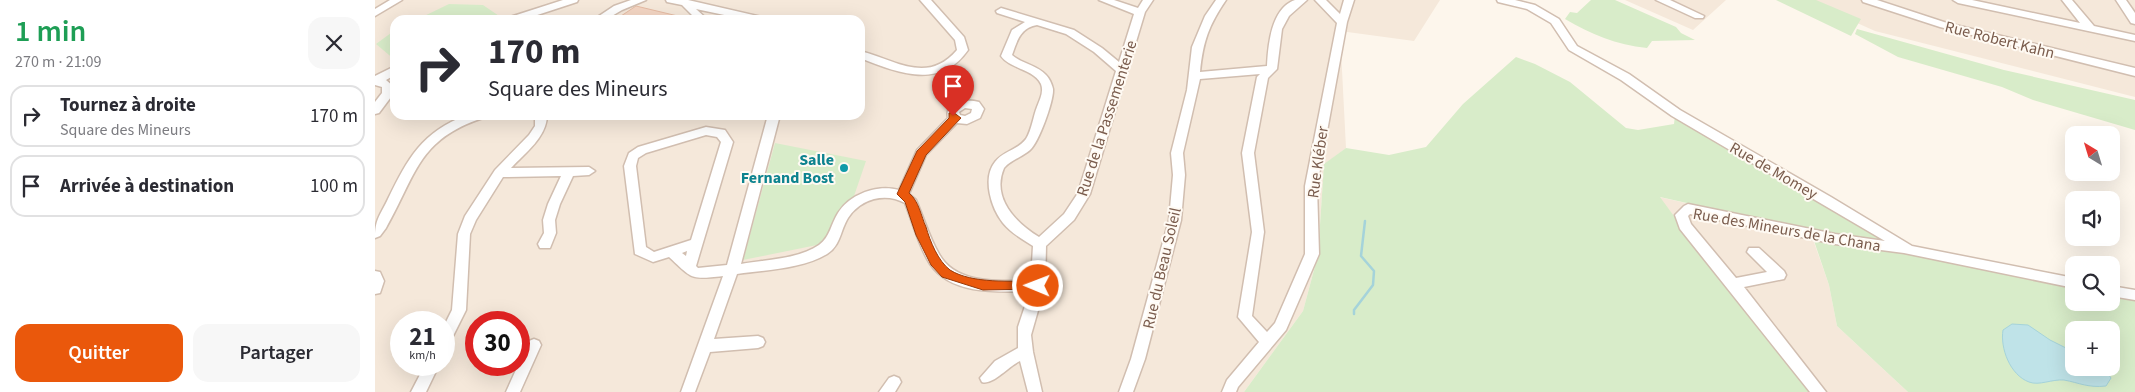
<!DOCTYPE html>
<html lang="fr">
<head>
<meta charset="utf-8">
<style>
  :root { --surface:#fff; --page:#f7f7f7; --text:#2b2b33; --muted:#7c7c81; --line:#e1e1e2; --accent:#ea580c }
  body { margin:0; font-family:"Source Sans 3",sans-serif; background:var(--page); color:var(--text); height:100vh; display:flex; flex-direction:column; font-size:19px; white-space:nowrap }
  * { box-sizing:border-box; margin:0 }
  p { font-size:16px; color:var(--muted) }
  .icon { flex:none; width:28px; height:28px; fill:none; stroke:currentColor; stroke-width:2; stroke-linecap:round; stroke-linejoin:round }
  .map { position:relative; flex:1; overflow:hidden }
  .panel { display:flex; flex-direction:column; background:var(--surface); width:375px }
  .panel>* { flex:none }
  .hud { position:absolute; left:15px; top:15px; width:475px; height:105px; border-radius:15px; box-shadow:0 5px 20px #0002; background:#fff; color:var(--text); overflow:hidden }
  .needle { width:32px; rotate:322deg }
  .controls { position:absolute; left:1690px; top:126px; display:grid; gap:10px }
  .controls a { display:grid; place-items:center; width:55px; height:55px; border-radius:10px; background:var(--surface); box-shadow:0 5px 20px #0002; font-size:25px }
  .speed { position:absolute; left:15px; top:311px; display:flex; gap:10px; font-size:25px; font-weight:700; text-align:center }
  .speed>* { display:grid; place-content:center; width:65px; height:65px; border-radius:50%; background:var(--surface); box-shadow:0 5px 20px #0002; line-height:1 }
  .speed small { font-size:12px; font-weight:400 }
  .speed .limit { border:8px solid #d22; background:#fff; color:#111 }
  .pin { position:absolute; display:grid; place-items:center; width:42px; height:42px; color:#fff; margin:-51px -21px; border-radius:50% 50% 50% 0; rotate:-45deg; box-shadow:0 0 5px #0007 }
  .pin .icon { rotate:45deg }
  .me { position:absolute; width:55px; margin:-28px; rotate:271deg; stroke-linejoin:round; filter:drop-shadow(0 0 4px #0008) }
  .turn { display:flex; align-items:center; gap:18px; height:105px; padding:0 15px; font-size:22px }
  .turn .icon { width:65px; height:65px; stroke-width:2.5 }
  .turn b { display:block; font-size:35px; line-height:42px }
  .round { display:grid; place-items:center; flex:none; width:52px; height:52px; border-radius:15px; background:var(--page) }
  .head { display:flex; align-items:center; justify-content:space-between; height:85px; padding:0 15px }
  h1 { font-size:30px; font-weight:600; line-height:38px; color:#1e9e55 }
  .button { display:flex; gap:10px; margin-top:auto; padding:10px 15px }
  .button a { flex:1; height:58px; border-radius:15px; background:var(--accent); color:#fff; font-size:20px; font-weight:600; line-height:58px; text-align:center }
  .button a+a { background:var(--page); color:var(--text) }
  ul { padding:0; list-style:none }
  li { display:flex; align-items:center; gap:15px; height:62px; margin:0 10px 8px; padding:0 5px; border:2px solid var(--line); border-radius:15px }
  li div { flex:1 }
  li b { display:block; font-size:19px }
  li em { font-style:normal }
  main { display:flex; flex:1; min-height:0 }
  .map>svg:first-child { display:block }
</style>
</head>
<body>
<main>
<section class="panel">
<div class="head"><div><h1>1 min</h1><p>270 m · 21:09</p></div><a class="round"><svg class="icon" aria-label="close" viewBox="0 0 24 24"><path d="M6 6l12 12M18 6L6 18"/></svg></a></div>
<ul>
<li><svg class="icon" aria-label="right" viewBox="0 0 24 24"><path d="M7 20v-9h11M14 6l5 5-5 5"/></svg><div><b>Tournez à droite</b><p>Square des Mineurs</p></div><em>170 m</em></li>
<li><svg class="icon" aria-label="arrive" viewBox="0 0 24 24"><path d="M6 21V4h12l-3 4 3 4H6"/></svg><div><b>Arrivée à destination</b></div><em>100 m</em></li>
</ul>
<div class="button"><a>Quitter</a><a>Partager</a></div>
</section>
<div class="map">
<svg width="1760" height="392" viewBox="0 0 1760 392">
  <rect width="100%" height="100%" fill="#fdf6ec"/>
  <path fill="#f5e8da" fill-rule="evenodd" d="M0 0H1065L1039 41 965 31 971 148 949 165 943 255 928 311 869 392H0ZM20 20H485V115H20ZM26 322H69V365H26ZM101 322H144V365H101Z
    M1250 0H1351L1318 30Z
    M1431 0H1760V97L1500 31Z
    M1284 197 1435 231 1454 285 1462 326 1533 392H1440L1331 260Z"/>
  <path fill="#d8ecc9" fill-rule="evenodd" d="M1216 0H1240L1301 27 1306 33 1320 40 1277 41 1272 48C1241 45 1216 34 1190 19L1195 12 1202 13Z
    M1401 0H1441L1486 19 1476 36Z
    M74 4 108 5 130 20H41Z
    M1482 29 1629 70 1760 100V130L1658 100 1627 87 1523 57 1480 34Z
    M20 30V60L1 44Z
    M1141 57 1160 64 1195 82 1251 128 1263 130 1299 124 1300 115 1518 246H1502L1285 197 1331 260 1440 392H869L928 311 943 255 949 164 971 148 1014 155 1051 147 1088 104Z
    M400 143 491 161 478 199 447 244 368 260Z
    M1438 238 1534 250 1699 286V302H1736V295L1760 300V392H1533L1462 326 1454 285ZM1699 330H1736V368H1699Z"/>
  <path fill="#bfe3e8" stroke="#a5d3da" d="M1637 324 1653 325 1675 340 1699 352V368H1729L1736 378 1731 386C1713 388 1705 383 1689 380 1677 379 1664 386 1654 382 1635 375 1625 348 1628 330Z"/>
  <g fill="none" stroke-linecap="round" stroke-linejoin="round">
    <path stroke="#a5d3da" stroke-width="2.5" d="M979 314V310L998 285 999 271 986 256 990 221"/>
  </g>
  <path fill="#f3d5c3" stroke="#e6bba3" d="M261 6 311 18V20H252L243 18Z"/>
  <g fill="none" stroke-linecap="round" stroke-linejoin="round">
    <g stroke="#d1beb0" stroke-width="3">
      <path id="minor" d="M15 0H27L0 16V9Z
        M188 0H203L202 2 147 20H131L132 18Z
        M256 0H271L247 10 230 20H218L239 6Z
        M291 0H313L391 18 392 20H373L321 9 333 20H322L307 5 292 2Z
        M545 0H556L589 37 593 50C565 90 523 73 485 58V51C521 60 552 85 582 50L580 40Z
        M724 0H739L763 8 768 0H778L770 12 715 194 699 220 671 246 670 286 656 335 658 352 667 392H653L645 361C634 366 617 386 607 382L605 378 620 361 643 348V327L655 291C622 292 576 295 555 264 543 245 538 223 530 203 510 192 485 199 473 218 465 231 466 245 452 254 427 269 391 270 362 274L339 339 383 336 388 338 390 342 388 346 383 348 335 352 320 392H306L348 276C315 280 318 279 294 257L278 262 260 254 249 166 254 153 263 147 331 127 350 130 358 142 321 266 323 268 352 265 393 115H405L366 264C389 260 424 259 444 245 455 237 456 224 463 213 475 194 502 184 524 190L542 150 573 118C569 100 592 99 604 102L609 109 605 118 592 124 582 123 551 155 534 194 541 200C549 218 554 237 564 254 581 285 625 281 656 281L658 246C647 239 636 233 628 223 616 208 607 178 620 162 628 151 643 150 651 139 657 129 658 117 662 107 665 99 669 92 666 84 659 69 635 69 626 56L637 30 650 22 622 13 621 11 626 8 699 30 727 48 744 62 759 14ZM662 25 691 34 719 52 741 71 703 193 689 214 664 237C641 223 616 198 629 168 636 160 647 157 655 150 664 142 679 100 678 89 677 84 674 78 671 75 662 65 647 64 637 55 642 41 645 28 662 25ZM590 108 597 109 596 113 590 116 585 115 584 112ZM331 135 342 137 346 142 316 240 279 252 271 247 261 166 263 158 271 153ZM312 251 311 256 307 253Z
        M841 0H851C834 25 828 41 825 72L892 66C893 46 896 8 920 0 923 0 929 0 932 0L914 16 907 29 902 69 893 78 879 153 889 232 877 316 892 332 900 323 930 254V186L962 23 940 0H951L965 14 969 0H979L972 22 942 186 944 254 911 330 863 387 861 392H847L852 380 884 342 863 317 877 232 867 153 882 77 885 74 825 79 808 153 810 175 806 220 770 359 758 392H744L756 359 794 220 798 175 796 153 812 90 817 47 830 16Z
        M1122 0H1140L1160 5 1184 19 1202 46 1254 74 1305 110 1456 197 1537 246 1699 278V288L1529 253 1460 244 1315 214 1313 216 1316 224 1361 278 1392 272 1372 252 1374 248H1384L1409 271 1411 275 1409 279 1369 287 1451 392H1435L1305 229 1300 215 1309 206 1313 204 1460 234 1510 241 1297 116 1246 80 1194 50 1176 23 1152 9 1123 2Z
        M1281 0H1295L1329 16 1328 18H1320Z
        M1487 0H1502L1572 23 1760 68V76L1565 27 1488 2Z
        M1578 0H1597L1705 23 1687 0H1697L1719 26 1760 35V41L1583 3Z
        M1741 0H1751L1760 13V24L1756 23Z
        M20 66V75L11 80 18 86 19 93 4 113 0 114V102L7 93V87L0 85V76Z
        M92 115H110L108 118C43 139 41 175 11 228L5 236 0 238C0 219 5 216 13 199 33 158 47 132 92 115Z
        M160 115H172C172 137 150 153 136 168L214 167 220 171 214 175 198 176 185 204 180 220 181 233 175 248H165L163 244 169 233 168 220 173 204 186 176 128 177 101 220 95 234 91 310 74 344 69 346V326L77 310 83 234 90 216 120 170 154 135 160 126Z
        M0 271 5 272 9 281 5 293 0 294Z
        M1736 286 1760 290V300L1736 296Z
        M159 339 164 341 166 345 145 392H131L154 341Z
        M50 365H64L51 392H36Z
        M519 376 524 378 526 382 520 392H504L514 378Z"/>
    </g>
    <use href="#minor" fill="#fff" fill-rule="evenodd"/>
  </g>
  <path fill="#ea580c" stroke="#983908" d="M578 112 586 118 551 155 534 193C544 201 546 216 551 227 555 241 563 261 575 270 597 284 638 281 663 281L667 283 669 286 667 289 608 290 567 277 556 265 541 235 530 202 522 194 542 151 574 118V113Z"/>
  <circle fill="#0f9aa8" stroke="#fffaf3" stroke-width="2" cx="469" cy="168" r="5"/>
  <g text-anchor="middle" stroke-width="4" stroke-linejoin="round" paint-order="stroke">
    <g font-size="16" fill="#7a5c4d" stroke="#fffaf3">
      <text transform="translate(1625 39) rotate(14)" y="6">Rue Robert Kahn</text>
      <text transform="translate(731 118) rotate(-72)" y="6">Rue de la Passementerie</text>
      <text transform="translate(942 162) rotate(-82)" y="6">Rue Kléber</text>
      <text transform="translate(1399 170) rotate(30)" y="6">Rue de Momey</text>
      <text transform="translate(1412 229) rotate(10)" y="6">Rue des Mineurs de la Chana</text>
      <text transform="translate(786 268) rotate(-77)" y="6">Rue du Beau Soleil</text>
    </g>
    <g font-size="16" font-weight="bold" fill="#0d838f" stroke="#fffaf3" text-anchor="end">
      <text x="459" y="165">Salle<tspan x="459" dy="18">Fernand Bost</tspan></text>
    </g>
  </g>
</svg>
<div class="controls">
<a><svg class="needle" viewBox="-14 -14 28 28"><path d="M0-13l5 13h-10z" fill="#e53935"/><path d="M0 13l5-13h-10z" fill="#7c7c81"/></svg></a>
<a><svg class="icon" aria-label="sound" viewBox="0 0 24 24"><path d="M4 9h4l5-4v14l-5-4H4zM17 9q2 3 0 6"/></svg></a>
<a><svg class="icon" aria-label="search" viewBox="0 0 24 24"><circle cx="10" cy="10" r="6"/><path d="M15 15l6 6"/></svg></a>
<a>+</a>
</div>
<div class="speed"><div>21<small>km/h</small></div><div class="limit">30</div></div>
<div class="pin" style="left:578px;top:116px;background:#d93025"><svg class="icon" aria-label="arrive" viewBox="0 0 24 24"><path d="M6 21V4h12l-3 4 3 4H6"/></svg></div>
<svg class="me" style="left:663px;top:286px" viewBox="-20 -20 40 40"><circle r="17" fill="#ea580c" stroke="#fff" stroke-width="3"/><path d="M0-11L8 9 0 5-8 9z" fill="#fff"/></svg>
<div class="hud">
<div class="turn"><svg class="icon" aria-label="right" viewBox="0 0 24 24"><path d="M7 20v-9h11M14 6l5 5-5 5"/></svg><div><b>170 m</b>Square des Mineurs</div></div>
</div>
</div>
</main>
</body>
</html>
